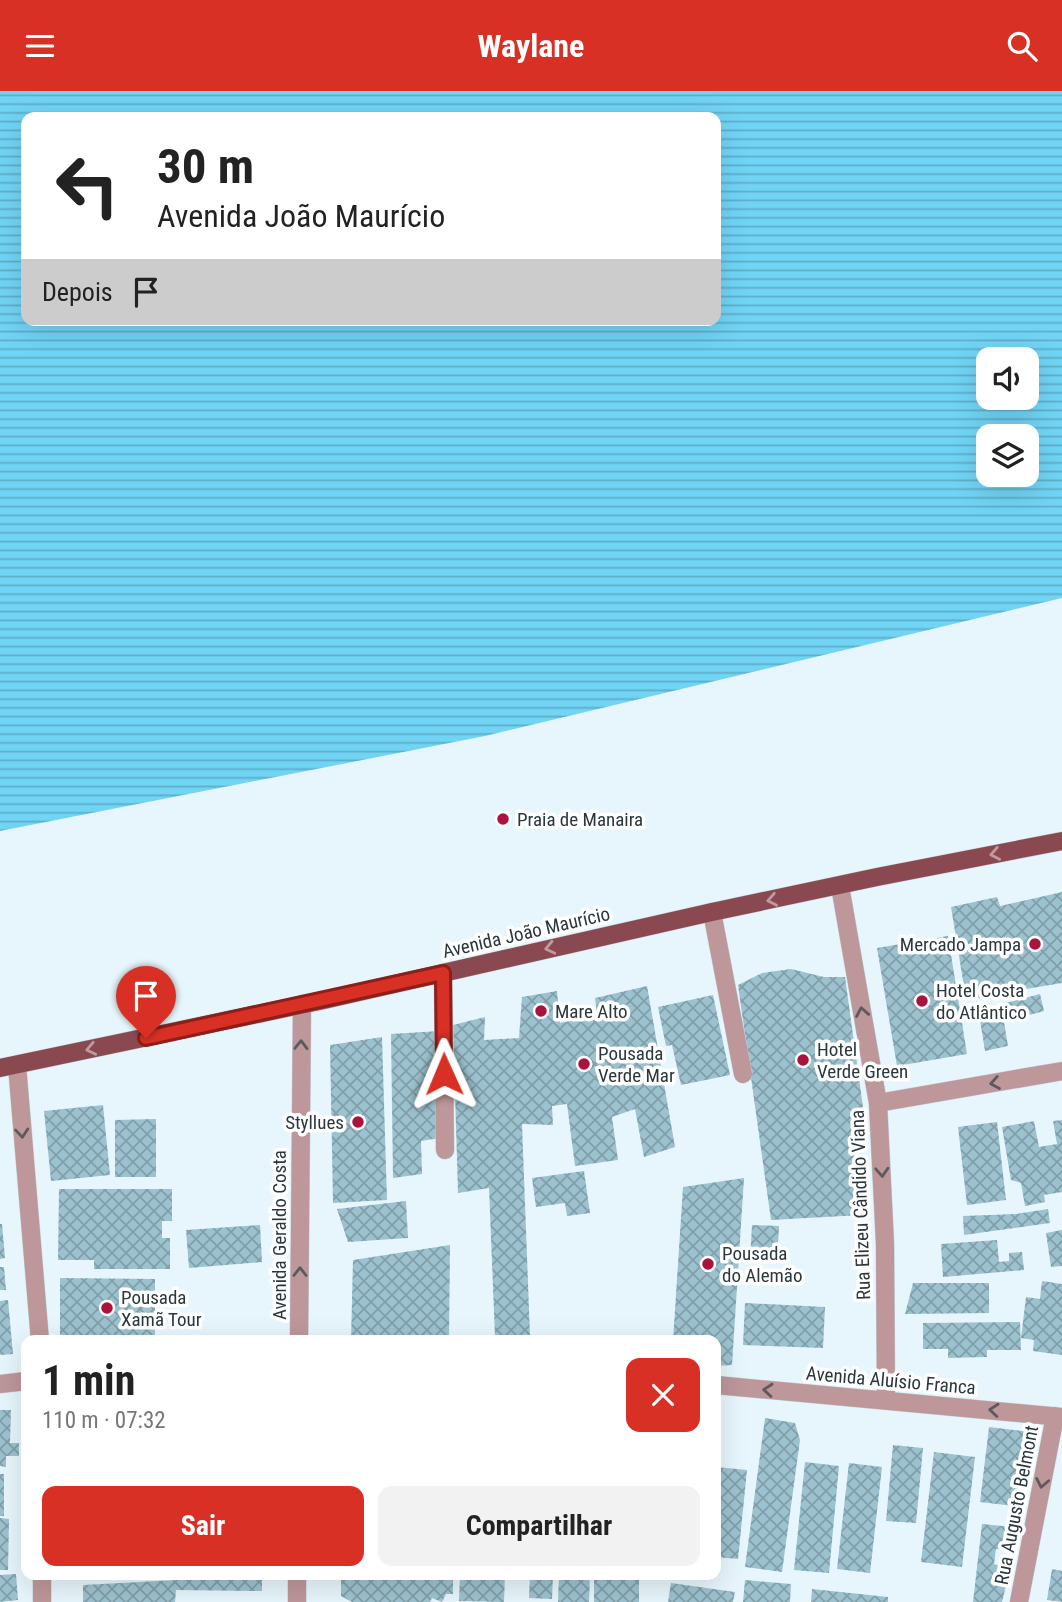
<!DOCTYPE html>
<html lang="pt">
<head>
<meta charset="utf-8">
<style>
  :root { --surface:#fff; --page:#f2f2f2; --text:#222; --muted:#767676; --accent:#d93025 }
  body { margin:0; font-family:"Roboto Condensed",sans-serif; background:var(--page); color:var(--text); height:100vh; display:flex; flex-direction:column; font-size:26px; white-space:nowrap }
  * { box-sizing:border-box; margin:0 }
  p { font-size:23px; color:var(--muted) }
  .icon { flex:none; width:38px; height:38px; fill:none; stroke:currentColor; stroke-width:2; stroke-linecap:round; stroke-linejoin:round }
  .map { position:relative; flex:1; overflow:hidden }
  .sheet { position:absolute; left:21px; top:1244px; width:700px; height:245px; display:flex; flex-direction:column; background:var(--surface); border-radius:14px; box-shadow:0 7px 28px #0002 }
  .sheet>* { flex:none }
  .top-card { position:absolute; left:21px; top:21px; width:700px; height:214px; border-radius:14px; box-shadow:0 7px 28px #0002; background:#fff; color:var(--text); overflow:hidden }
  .controls { position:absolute; left:976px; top:256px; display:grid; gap:14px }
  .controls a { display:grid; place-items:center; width:63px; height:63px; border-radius:14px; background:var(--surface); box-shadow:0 7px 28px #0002; font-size:35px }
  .pin { position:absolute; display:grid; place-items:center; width:60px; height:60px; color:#fff; margin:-72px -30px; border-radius:50% 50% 50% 0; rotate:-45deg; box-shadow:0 0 7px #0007 }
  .pin .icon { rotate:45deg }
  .me { position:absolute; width:77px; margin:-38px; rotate:359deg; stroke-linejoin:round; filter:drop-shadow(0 0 5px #0008) }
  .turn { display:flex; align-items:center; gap:24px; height:147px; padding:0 21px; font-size:32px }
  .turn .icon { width:91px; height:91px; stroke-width:2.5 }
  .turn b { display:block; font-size:49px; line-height:60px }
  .then { display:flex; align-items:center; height:66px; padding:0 21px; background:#0003; gap:14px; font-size:26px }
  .round { display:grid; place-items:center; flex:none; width:74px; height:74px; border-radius:14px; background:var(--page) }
  .overview { display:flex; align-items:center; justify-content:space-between; height:119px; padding:0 21px }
  h1 { font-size:42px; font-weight:700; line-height:52px }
  .primary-button { display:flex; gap:14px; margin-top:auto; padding:14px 21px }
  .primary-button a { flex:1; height:80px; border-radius:14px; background:var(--accent); color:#fff; font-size:28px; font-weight:700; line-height:80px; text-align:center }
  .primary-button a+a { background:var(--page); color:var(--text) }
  header { display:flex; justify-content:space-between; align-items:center; height:91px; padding:0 21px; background:var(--accent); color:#fff; font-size:32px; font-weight:700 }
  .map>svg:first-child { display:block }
</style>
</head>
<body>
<header><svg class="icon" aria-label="menu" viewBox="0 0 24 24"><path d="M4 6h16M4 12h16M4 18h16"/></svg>Waylane<svg class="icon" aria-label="search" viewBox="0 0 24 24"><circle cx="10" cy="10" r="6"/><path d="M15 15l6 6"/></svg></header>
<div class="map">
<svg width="1062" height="1511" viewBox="0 0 1062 1511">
  <defs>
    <pattern id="water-rules" width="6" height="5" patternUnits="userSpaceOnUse" patternTransform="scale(1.75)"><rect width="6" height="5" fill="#71d4f5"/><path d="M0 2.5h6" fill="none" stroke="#5dadc8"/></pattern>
    <pattern id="building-cross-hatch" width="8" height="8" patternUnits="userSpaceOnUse" patternTransform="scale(1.75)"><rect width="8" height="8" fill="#9dc2cf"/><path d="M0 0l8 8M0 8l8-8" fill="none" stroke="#809fa9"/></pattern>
  </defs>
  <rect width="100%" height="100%" fill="#e7f6fc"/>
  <path fill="url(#water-rules)" fill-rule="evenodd" d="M0 0H1062V507L485 645 0 740ZM26 26H716V229H26ZM989 268H1027V306H989ZM989 345H1027V383H989Z"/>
  <path fill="url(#building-cross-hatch)" d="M1062 801V892L1020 899 1021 904 966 908 951 816 997 806 1000 815Z
    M948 845 967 963 897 975 877 857Z
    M791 878 824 886H845L867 1045 852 1047 862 1124 771 1129 738 894 762 882Z
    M647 895 675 1056 644 1066 635 1018 612 1026 618 1069 575 1075 567 1013 552 1015 553 1034 522 1033 530 1245H495L489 1097 458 1102 453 934 485 926 484 949 519 947 522 906 557 900 560 932 597 922 595 907Z
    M1040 903 1044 920 1011 929 1006 912Z
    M713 904 730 984 681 994 672 954 666 955 658 916Z
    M1003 925 1008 955 985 960 980 929Z
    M439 940 440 1047 421 1050 422 1083 393 1087 391 943Z
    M382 946 387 1109 333 1112 330 954Z
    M103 1014 110 1084 51 1090 44 1020Z
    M156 1028V1086H115V1029Z
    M1062 1029V1101L1044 1104 1045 1111 1025 1115 1021 1092 1011 1089 1002 1036 1034 1030 1039 1056 1057 1053 1053 1030Z
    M997 1031 1006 1109 967 1114 958 1036Z
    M584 1080 590 1122 567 1125 565 1112 536 1116 532 1087Z
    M744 1087 732 1274 716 1275V1250H673L683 1096Z
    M59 1098H172V1130H162V1147H170V1178H94V1169H58Z
    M406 1110 408 1147 348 1151 337 1118Z
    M1048 1118 1050 1132 964 1144 963 1125 1016 1123Z
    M0 1133H2L5 1167 0 1168Z
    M260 1134 262 1171 189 1177 186 1139Z
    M752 1134 779 1135 777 1170 750 1169Z
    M1062 1139V1175L1051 1176 1046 1142Z
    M997 1149 999 1171 1009 1170V1162L1022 1161 1024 1179 943 1186 941 1153Z
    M450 1154 449 1249 351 1250 353 1169Z
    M0 1176H4L6 1199H0Z
    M60 1187 155 1188V1246L60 1249Z
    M1042 1190 1062 1193V1264L1033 1260 1034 1249 1021 1247 1026 1206 1040 1208Z
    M913 1192H989V1222L905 1223Z
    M8 1209 13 1263 0 1264V1210Z
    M745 1212 825 1216 823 1257 743 1254Z
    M1020 1231 1021 1259H987V1266L948 1267V1258H923V1232Z
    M0 1319H11L10 1352H19V1365H6V1376L0 1375Z
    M765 1327 795 1332 800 1349 782 1481 745 1476Z
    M989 1336 1031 1341 1022 1416 980 1411Z
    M893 1354 923 1357 916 1432 886 1430Z
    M934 1361 975 1366 962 1476 921 1471Z
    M805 1371 839 1375 829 1482 794 1479Z
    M849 1372 882 1376 870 1482 837 1478Z
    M716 1376 747 1379 738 1468 716 1466Z
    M0 1383H4V1425H0Z
    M0 1427 9 1428 8 1479H0Z
    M982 1433 1022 1437 1015 1459 996 1458 994 1473 1010 1478 1002 1511H973Z
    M1052 1478 1062 1480V1511L1047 1509Z
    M16 1483 18 1509 0 1511V1484Z
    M178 1484H262V1500L176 1499 175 1511H83V1494L177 1489Z
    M341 1484H453V1503H446L442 1511 432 1507 430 1511H352L341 1505Z
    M460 1484H505L504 1511 459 1510Z
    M530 1484H553L552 1508 529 1507Z
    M559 1484H590L589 1511H558Z
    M594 1484H639V1511H594Z
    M745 1489 791 1493 790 1511H743Z
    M671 1492 735 1501 733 1511H668Z
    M812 1498 888 1506V1511H811Z"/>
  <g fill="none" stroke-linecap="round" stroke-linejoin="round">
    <g stroke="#c1d0d6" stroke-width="19">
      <path id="minor" d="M840 795 878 1012 885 1153 886 1309
        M712 821 743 983
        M443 882 445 1059
        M17 974 40 1250
        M878 1012 1062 980
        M299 1250 302 913
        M0 1293 26 1290
        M716 1294 1062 1326
        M42 1511V1484
        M297 1511V1484
        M1019 1511 1055 1325"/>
    </g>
    <g stroke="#c1d0d6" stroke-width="19">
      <path id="major" d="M0 977 324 909 712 821 877 786 1062 750"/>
    </g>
    <use href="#minor" stroke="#bd9799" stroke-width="18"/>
    <use href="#major" stroke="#8a4951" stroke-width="18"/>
  </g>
  <defs><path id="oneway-chevron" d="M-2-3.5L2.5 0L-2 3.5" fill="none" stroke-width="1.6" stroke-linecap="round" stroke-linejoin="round" transform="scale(1.75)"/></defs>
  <g stroke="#bf9b9f">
    <use href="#oneway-chevron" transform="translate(995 763) rotate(169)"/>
    <use href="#oneway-chevron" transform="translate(772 809) rotate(169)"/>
    <use href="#oneway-chevron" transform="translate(550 857) rotate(167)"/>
    <use href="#oneway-chevron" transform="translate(91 958) rotate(168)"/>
  </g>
  <g stroke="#5d595e">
    <use href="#oneway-chevron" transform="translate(862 921) rotate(-100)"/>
    <use href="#oneway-chevron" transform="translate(301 954) rotate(-89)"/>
    <use href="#oneway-chevron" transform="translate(995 992) rotate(170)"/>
    <use href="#oneway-chevron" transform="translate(22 1042) rotate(85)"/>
    <use href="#oneway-chevron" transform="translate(882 1081) rotate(87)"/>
    <use href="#oneway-chevron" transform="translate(300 1181) rotate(-90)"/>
    <use href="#oneway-chevron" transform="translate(768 1299) rotate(-175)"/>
    <use href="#oneway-chevron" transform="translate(994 1319) rotate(-175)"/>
    <use href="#oneway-chevron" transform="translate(1042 1392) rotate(101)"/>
  </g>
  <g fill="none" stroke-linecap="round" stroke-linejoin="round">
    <g stroke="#8d1f18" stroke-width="18">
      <path id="route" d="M146 947 443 882 444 983"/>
    </g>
    <use href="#route" stroke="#d93025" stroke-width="12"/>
  </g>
  <g fill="#aa133d" stroke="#fff" stroke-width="2.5">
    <circle cx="503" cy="728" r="7"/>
    <circle cx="1035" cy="853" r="7"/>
    <circle cx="922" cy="910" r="7"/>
    <circle cx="541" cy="920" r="7"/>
    <circle cx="803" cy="969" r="7"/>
    <circle cx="584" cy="973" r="7"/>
    <circle cx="358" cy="1031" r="7"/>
    <circle cx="708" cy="1173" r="7"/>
    <circle cx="107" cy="1217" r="7"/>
  </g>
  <g text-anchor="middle" stroke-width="7" stroke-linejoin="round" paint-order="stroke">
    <g font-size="19" fill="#2a383e" stroke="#fff" text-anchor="start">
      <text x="517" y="735">Praia de Manaira</text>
      <text x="1021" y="860" text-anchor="end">Mercado Jampa</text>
      <text x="936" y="906">Hotel Costa<tspan x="936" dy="22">do Atlântico</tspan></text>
      <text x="555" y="927">Mare Alto</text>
      <text x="817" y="965">Hotel<tspan x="817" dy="22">Verde Green</tspan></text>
      <text x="598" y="969">Pousada<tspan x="598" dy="22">Verde Mar</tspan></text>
      <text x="344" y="1038" text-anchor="end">Styllues</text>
      <text x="722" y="1169">Pousada<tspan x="722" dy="22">do Alemão</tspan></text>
      <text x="121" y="1213">Pousada<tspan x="121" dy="22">Xamã Tour</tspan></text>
    </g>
    <g font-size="19" fill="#2a383e" stroke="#fff">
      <text transform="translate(526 841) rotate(-13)" y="7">Avenida João Maurício</text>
      <text transform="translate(860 1114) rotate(-92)" y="7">Rua Elizeu Cândido Viana</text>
      <text transform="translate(279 1144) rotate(-90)" y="7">Avenida Geraldo Costa</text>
      <text transform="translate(891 1289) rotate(5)" y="7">Avenida Aluísio Franca</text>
      <text transform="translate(1016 1414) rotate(-79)" y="7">Rua Augusto Belmont</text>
    </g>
  </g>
</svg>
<div class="controls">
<a><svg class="icon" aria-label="sound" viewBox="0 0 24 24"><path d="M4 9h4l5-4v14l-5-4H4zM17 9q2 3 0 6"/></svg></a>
<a><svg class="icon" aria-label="layers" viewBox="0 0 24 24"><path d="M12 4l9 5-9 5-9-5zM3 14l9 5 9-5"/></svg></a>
</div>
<div class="pin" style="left:146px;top:947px;background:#d93025"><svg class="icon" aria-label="arrive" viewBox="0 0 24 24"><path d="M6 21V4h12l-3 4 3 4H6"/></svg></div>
<svg class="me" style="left:444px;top:983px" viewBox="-20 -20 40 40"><path d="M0-17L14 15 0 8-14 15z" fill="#d93025" stroke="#fff" stroke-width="4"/></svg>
<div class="top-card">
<div class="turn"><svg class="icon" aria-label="left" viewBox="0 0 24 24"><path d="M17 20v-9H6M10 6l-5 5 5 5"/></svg><div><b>30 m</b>Avenida João Maurício</div></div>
<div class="then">Depois<svg class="icon" aria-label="arrive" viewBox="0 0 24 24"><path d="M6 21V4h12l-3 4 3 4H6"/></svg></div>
</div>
<section class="sheet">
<div class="overview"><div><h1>1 min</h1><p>110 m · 07:32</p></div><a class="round" style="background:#d93025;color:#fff"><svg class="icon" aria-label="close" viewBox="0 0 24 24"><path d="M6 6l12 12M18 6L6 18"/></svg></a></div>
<div class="primary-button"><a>Sair</a><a>Compartilhar</a></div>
</section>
</div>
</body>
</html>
